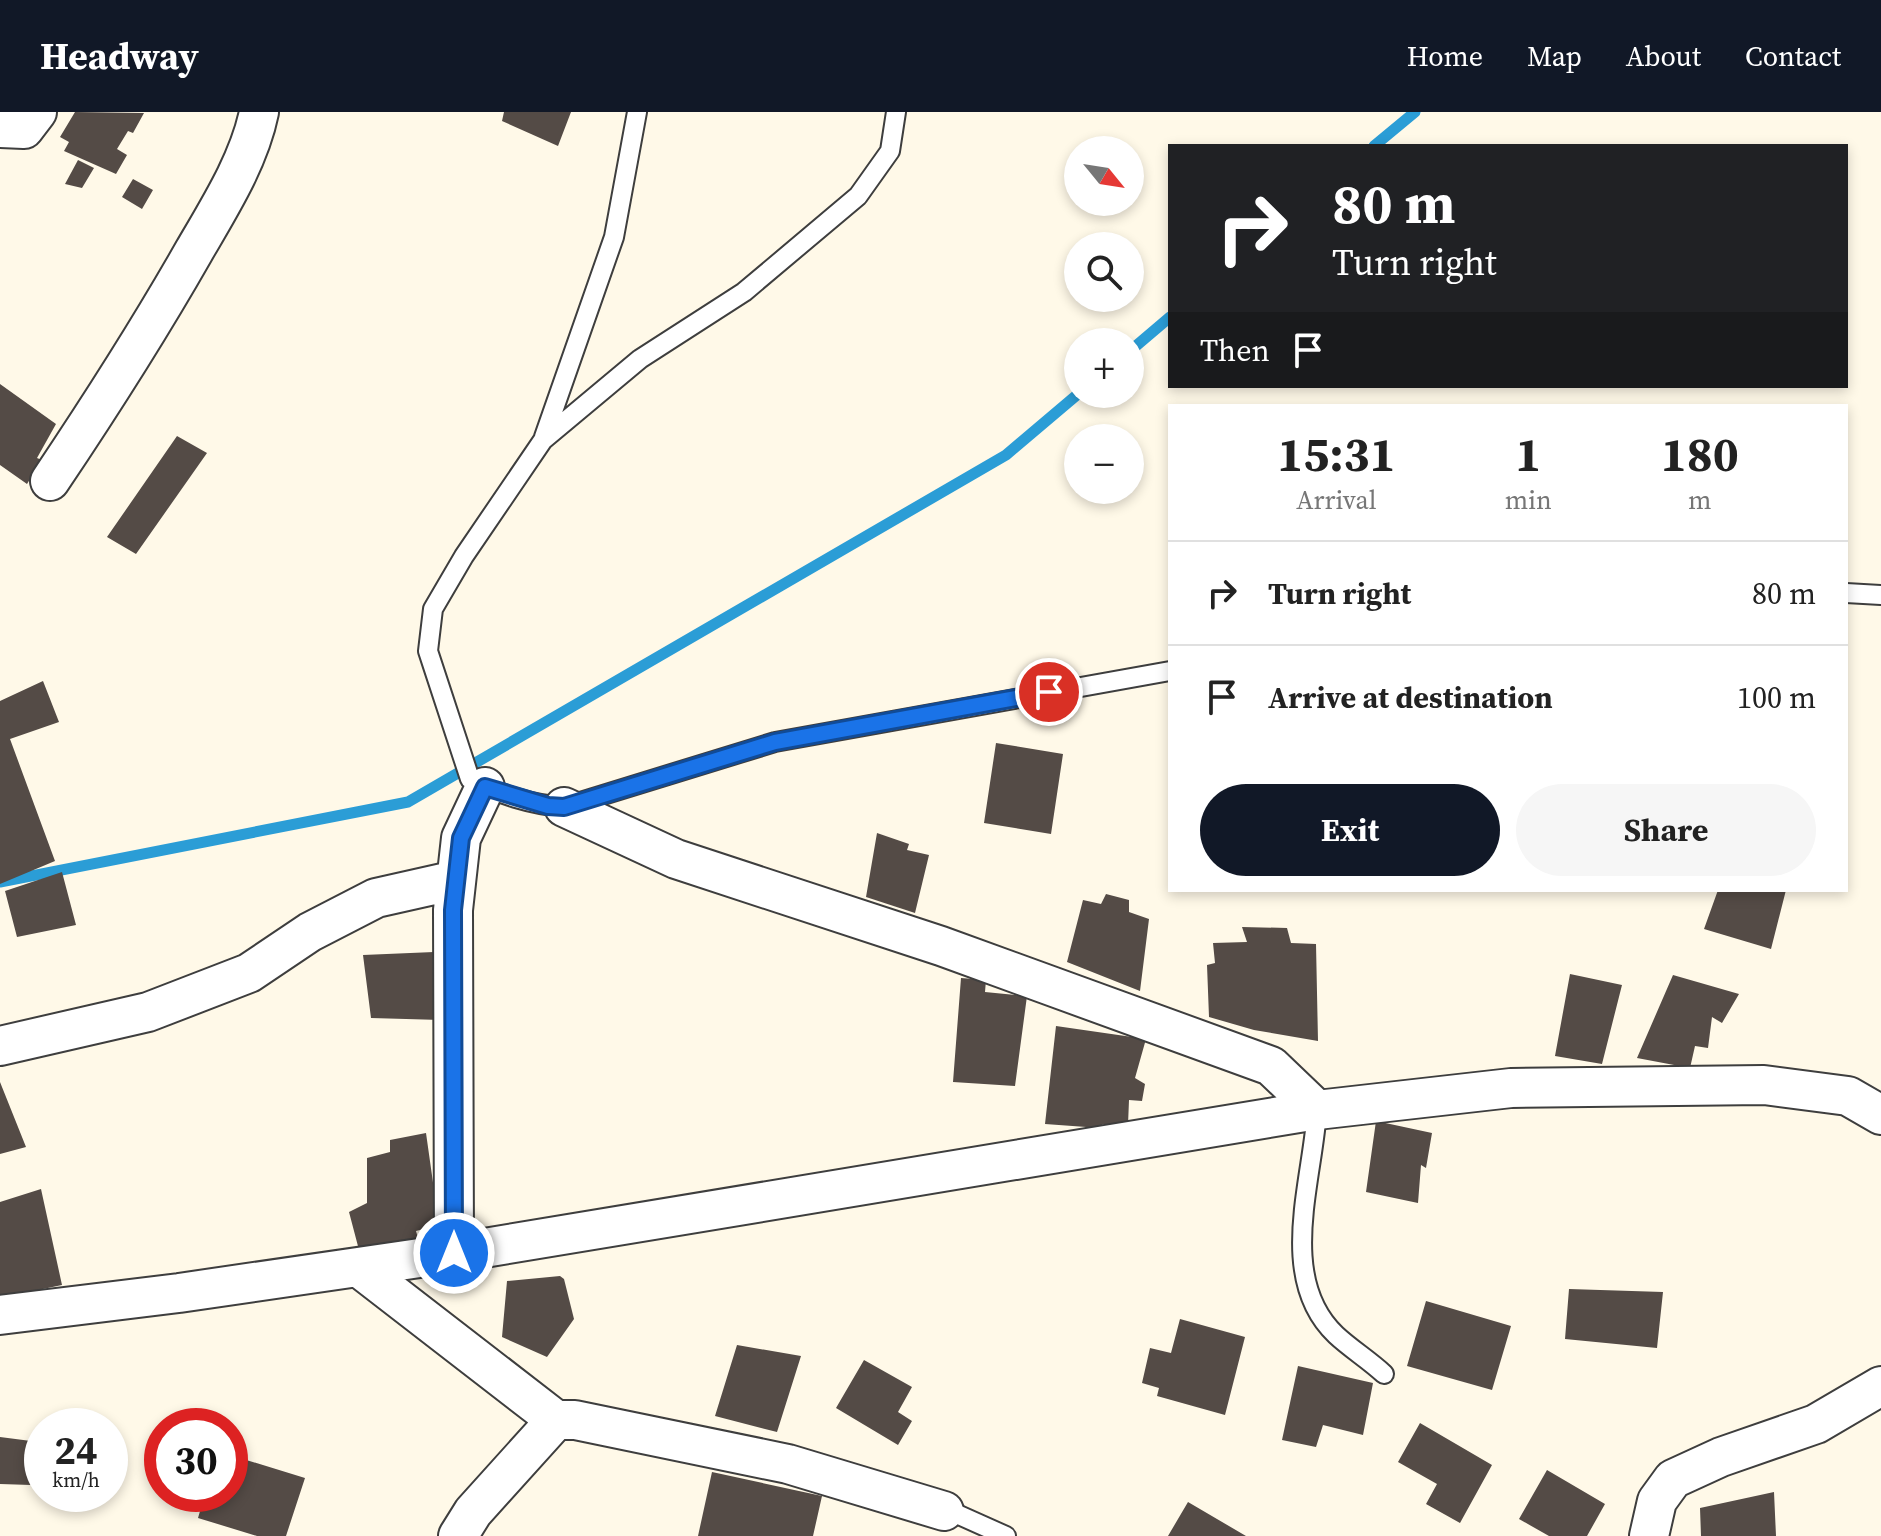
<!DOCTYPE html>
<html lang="en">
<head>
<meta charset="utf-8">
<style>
  :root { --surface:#fff; --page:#f6f6f6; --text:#222; --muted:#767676; --line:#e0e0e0; --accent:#111827 }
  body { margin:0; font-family:"Source Serif 4",serif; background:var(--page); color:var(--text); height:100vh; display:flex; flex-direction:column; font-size:30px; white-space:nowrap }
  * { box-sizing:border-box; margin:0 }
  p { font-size:26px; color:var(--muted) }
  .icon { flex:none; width:44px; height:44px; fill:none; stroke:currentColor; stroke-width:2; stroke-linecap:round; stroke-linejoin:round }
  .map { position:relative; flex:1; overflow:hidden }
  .sheet { position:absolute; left:1168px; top:292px; width:680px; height:488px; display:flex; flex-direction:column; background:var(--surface); border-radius:0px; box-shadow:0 4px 12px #0003 }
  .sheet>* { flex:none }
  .top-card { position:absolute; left:1168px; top:32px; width:680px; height:244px; border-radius:0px; box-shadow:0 4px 12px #0003; background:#202124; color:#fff; overflow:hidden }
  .needle { width:52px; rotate:120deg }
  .controls { position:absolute; left:1064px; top:24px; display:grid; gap:16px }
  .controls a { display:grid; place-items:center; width:80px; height:80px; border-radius:50%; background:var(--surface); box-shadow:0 4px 12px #0003; font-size:40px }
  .speed { position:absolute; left:24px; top:1296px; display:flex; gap:16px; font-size:40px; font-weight:700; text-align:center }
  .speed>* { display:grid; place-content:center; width:104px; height:104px; border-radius:50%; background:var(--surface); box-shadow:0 4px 12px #0003; line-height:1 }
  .speed small { font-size:20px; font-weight:400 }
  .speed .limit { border:12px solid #d22; background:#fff; color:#111 }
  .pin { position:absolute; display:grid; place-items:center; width:68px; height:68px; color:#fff; margin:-34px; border:4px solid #fff; border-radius:50%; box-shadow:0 2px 8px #0007 }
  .me { position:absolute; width:88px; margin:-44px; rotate:0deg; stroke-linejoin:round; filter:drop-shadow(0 0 6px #0008) }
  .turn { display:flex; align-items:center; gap:28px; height:168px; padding:0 32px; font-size:36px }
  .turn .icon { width:104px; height:104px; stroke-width:2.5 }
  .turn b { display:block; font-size:56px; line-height:68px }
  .then { display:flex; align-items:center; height:76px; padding:0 32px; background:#0003; gap:16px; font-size:30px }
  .eta { display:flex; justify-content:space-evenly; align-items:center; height:136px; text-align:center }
  .eta b { font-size:48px; font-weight:700; line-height:56px }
  .primary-button { display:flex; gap:16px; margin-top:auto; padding:16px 32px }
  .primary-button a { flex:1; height:92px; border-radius:48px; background:var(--accent); color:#fff; font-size:32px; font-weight:700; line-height:92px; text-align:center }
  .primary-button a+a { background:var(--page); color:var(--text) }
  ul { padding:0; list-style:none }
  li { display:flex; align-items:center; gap:24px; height:104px; padding:0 32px; border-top:2px solid var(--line) }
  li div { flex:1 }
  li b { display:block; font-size:30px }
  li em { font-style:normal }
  header { display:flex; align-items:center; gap:48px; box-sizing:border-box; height:112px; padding:0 40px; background:var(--accent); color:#fff }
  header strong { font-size:38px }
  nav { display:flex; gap:44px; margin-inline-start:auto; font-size:28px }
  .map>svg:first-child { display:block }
</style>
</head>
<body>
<header>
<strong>Headway</strong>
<nav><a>Home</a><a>Map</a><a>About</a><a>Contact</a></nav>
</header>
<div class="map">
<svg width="1881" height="1424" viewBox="0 0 1881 1424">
  <rect width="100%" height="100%" fill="#fff9e8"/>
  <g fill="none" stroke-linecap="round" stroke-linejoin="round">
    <path stroke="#2b9dd6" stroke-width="11" d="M1374 34 1415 0
      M1130 239 1170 205
      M0 770 408 690 1006 343 1078 282"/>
  </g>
  <path fill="#544b46" d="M75 0 144 1 133 21 128 19 117 37 127 43 116 62 64 39 69 30 60 25Z
    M504 0H571L558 34 502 9Z
    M78 48 94 56 82 76 65 72Z
    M133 67 153 78 142 97 122 85Z
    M0 272 56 312 37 346 42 348 27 372 0 353Z
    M177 324 207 341 136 442 107 425Z
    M43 569 59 610 10 627 55 749 0 772V589Z
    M996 631 1063 642 1051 722 984 711Z
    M877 721 909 732 907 738 929 743 915 801 866 785Z
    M62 760 76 813 17 825 5 779Z
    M1718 778H1786L1771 837 1704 817Z
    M1106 782 1129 788V800L1149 807 1140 879 1067 850 1083 788 1101 792Z
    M1242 815 1287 816 1291 831 1316 832 1318 929 1254 918 1209 905 1207 853 1215 851 1213 831 1247 830Z
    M434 840 441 908 371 906 363 843Z
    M1570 862 1622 873 1602 952 1555 944Z
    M1673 863 1739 882 1722 911 1712 905 1708 936 1695 934 1690 956 1637 946Z
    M961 866 986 868 985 880 1027 884 1015 974 953 970Z
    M1056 914 1146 927 1135 966 1145 972 1142 989 1129 988 1128 1013 1103 1012 1100 1016 1045 1012Z
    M0 970 26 1035 0 1042Z
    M1376 1009 1432 1021 1426 1056 1421 1053 1418 1091 1366 1080Z
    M426 1021 439 1113 416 1119 418 1126 359 1138 349 1100 367 1091V1046L390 1040V1028Z
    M41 1077 62 1173 0 1186V1090Z
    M560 1164 564 1167 574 1207 547 1245 502 1225 507 1169Z
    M1569 1177 1663 1180 1657 1236 1565 1227Z
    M1426 1189 1511 1214 1492 1278 1407 1254Z
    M1180 1207 1245 1225 1225 1303 1157 1284 1159 1276 1142 1271 1150 1236 1171 1241Z
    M737 1233 801 1244 777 1320 715 1304Z
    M864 1248 912 1275 898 1300 912 1309 898 1333 836 1296Z
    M1298 1254 1373 1271 1363 1323 1323 1313 1316 1335 1282 1328Z
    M1420 1311 1492 1353 1460 1411 1426 1392 1437 1372 1398 1350Z
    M0 1325 31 1329V1373L0 1372Z
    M230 1343 305 1366 286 1424H257L198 1406 205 1382H230Z
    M1547 1358 1605 1392 1587 1424H1549L1519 1407Z
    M712 1360 822 1384 813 1424H698Z
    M1774 1380 1776 1424H1701L1700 1396Z
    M1188 1390 1246 1424H1168Z"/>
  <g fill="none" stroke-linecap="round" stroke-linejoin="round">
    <g stroke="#3e3e3e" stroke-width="22">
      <path id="lane" d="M896 0 890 39 858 84 744 180 640 247 543 328 464 444 433 497 428 539 470 667C497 682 533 693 564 695L775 630 1170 559
        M544 325 614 125 637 0
        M1846 481 1881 483
        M1317 998C1313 1068 1276 1166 1336 1223 1351 1237 1369 1248 1384 1262
        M944 1399 959 1403 1006 1424"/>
    </g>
    <g stroke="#3e3e3e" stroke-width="42">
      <path id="street" d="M0 16 24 17 37 0
        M50 369C101 293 149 218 194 139 219 96 249 49 259 0
        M564 695 676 747 941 834 1271 954 1317 998
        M0 934 148 900 249 861 310 820 376 786 456 768
        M454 1141 453 798 461 726 485 675
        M358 1155 556 1308
        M0 1203 179 1181 454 1141 1317 998 1511 976 1764 973 1848 984 1881 1003
        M458 1424 473 1400 556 1308H575L788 1352 944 1399
        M1649 1424 1657 1389 1673 1367 1721 1345 1816 1312 1881 1274"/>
    </g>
    <use href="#lane" stroke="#fff" stroke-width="18"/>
    <use href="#street" stroke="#fff" stroke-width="38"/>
  </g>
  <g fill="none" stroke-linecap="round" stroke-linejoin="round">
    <g stroke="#114b97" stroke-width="20">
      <path id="route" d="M454 1141 453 798 461 726 485 675 548 694 564 695 775 630 1049 580"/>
    </g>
    <use href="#route" stroke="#1a73e8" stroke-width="14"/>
  </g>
</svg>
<div class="controls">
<a><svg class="needle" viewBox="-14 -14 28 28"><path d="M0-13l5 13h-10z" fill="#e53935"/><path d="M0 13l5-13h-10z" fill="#767676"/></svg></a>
<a><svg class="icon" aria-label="search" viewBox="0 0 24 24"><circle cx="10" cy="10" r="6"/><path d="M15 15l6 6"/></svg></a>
<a>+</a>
<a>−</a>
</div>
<div class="speed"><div>24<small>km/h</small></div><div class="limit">30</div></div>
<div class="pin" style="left:1049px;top:580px;background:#d93025"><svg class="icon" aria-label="arrive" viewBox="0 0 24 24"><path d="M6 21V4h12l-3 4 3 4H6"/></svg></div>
<svg class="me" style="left:454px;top:1141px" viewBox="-20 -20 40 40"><circle r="17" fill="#1a73e8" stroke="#fff" stroke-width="3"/><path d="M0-11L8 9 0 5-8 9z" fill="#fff"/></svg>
<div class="top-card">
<div class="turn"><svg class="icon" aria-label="right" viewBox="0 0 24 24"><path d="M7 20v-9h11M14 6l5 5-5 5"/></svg><div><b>80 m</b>Turn right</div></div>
<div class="then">Then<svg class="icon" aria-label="arrive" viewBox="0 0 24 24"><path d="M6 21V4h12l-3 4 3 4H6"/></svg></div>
</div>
<section class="sheet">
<div class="eta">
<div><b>15:31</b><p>Arrival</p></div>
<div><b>1</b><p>min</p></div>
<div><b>180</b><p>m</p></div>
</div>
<ul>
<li><svg class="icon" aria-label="right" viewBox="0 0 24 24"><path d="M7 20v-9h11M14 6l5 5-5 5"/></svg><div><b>Turn right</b></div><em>80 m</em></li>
<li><svg class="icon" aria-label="arrive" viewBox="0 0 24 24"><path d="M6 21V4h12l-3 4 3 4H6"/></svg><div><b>Arrive at destination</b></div><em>100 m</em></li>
</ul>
<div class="primary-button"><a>Exit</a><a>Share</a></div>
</section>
</div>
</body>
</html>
